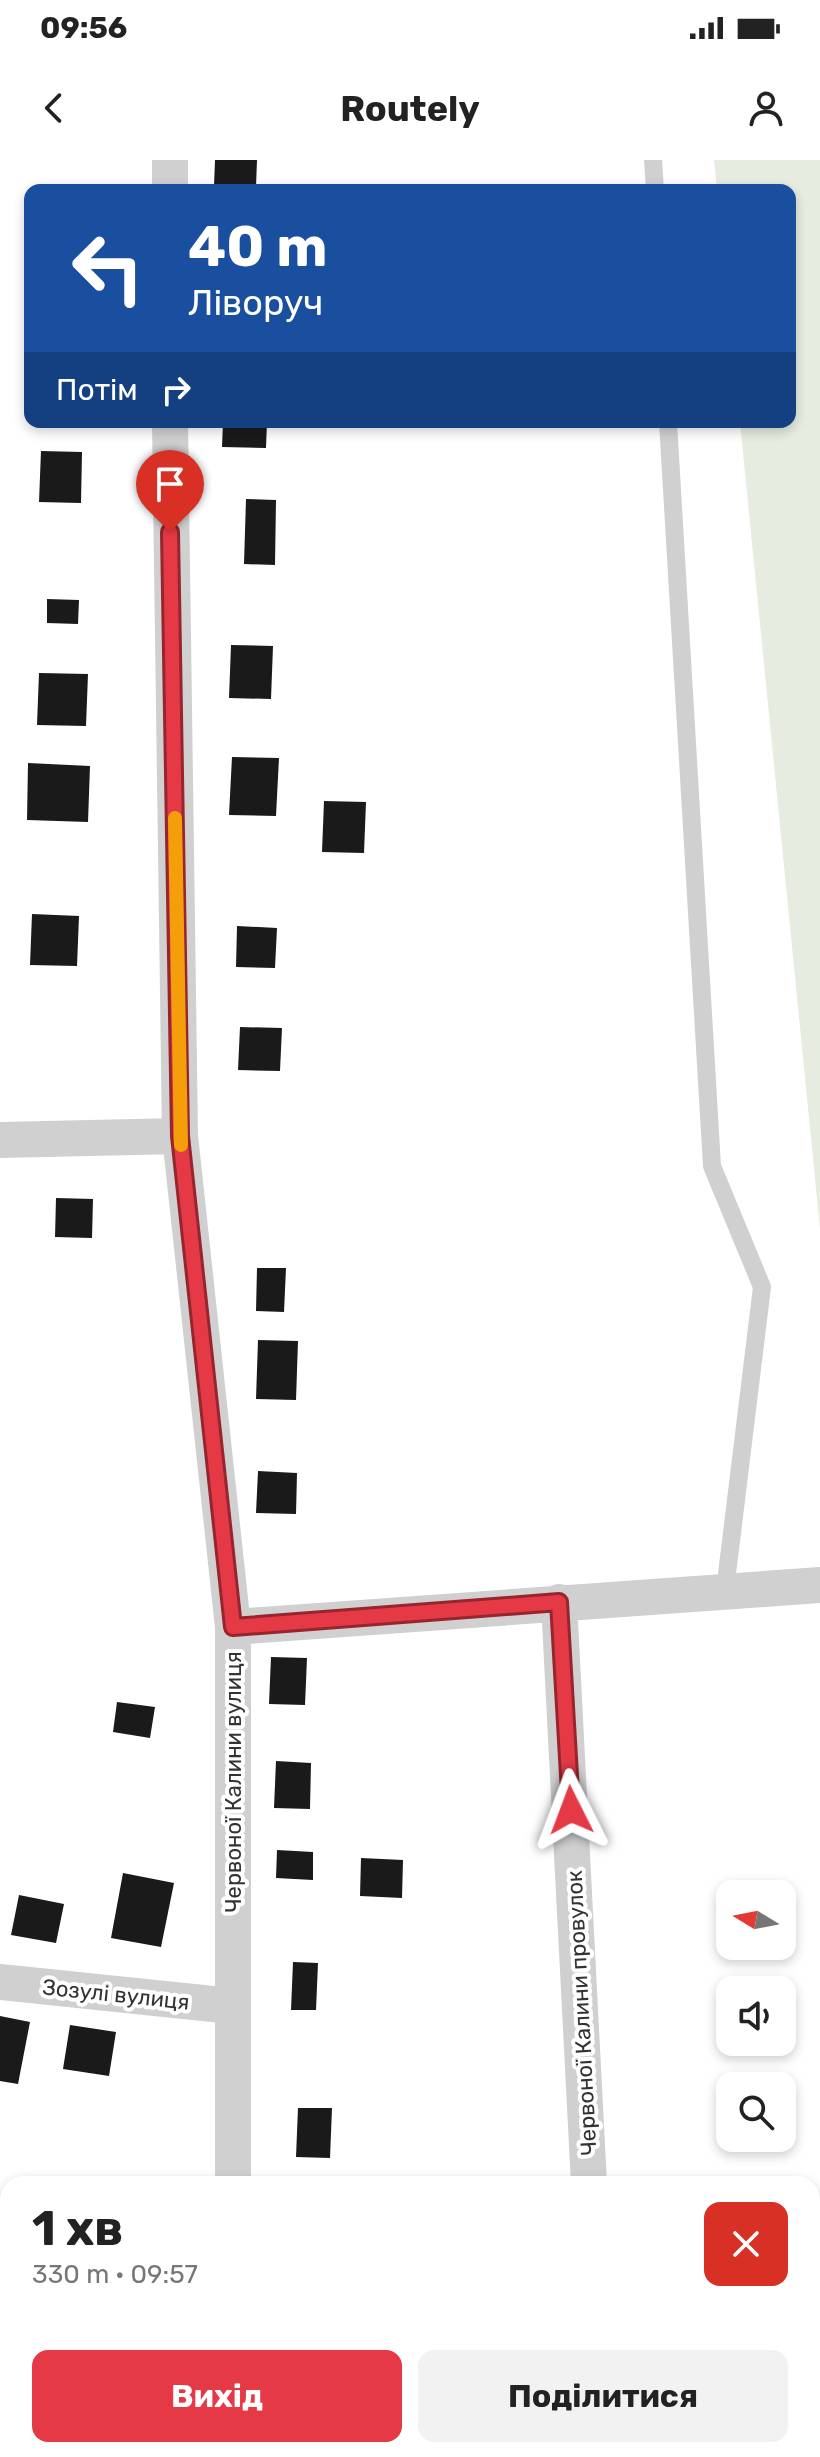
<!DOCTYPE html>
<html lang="uk">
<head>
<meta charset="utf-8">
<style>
  :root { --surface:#fff; --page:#f2f2f2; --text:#222; --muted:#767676; --accent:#e63946 }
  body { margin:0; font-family:Rubik,sans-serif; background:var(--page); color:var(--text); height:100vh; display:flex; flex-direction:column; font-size:30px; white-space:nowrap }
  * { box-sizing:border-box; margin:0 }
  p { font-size:26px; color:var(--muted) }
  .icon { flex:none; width:44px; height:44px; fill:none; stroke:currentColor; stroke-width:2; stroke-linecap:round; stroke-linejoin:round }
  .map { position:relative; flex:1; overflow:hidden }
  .side { position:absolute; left:0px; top:2016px; width:820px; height:282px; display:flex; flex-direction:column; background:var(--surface); border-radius:24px 24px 0 0; box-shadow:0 4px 12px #0003 }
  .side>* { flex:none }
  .top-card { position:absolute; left:24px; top:24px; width:772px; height:244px; border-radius:16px; box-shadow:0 4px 12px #0003; background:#1a4fa0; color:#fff; overflow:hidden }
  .needle { width:52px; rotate:280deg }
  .buttons { position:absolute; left:716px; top:1720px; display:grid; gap:16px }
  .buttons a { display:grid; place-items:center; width:80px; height:80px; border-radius:16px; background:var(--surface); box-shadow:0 4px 12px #0003; font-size:40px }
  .pin { position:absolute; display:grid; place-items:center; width:68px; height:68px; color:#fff; margin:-82px -34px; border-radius:50% 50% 50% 0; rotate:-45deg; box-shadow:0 0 8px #0007 }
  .pin .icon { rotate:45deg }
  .me { position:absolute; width:88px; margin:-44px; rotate:357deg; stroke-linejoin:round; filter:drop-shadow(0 0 6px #0008) }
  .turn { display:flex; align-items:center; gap:28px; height:168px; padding:0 32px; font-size:36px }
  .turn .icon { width:104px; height:104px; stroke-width:2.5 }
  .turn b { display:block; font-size:56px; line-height:68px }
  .then { display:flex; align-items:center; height:76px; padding:0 32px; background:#0003; gap:16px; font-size:30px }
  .round { display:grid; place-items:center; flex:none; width:84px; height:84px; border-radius:16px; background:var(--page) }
  .overview { display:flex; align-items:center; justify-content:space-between; height:136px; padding:0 32px }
  h1 { font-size:48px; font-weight:700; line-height:60px }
  .button { display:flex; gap:16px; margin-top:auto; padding:16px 32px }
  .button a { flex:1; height:92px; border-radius:16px; background:var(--accent); color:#fff; font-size:32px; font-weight:700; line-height:92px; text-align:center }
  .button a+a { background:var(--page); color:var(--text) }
  .status { display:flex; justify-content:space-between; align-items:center; height:56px; padding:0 40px; background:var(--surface); direction:ltr }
  .status svg { height:22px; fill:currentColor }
  header { display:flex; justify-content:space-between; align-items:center; height:104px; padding:0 32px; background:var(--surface); font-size:36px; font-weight:700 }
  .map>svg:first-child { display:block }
</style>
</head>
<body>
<div class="status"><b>09:56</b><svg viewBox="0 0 49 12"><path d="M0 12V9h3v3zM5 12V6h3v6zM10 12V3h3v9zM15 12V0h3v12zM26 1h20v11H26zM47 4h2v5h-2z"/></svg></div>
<header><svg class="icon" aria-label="back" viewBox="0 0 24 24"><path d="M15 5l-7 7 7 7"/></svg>Routely<svg class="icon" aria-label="person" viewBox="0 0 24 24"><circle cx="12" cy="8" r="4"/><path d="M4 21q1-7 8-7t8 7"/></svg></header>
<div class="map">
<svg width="820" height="2297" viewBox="0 0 820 2297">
  <rect width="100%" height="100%" fill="#fff"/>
  <path fill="#e6ecdf" d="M714 0H820V1069L740 262H790V30H717Z"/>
  <path fill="#1a1a1a" d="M215 0H257L256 27 214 26Z
    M26 164H30V211H25Z
    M223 262H267L266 288 222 287Z
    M41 291 82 292 81 343 39 342Z
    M246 339 276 340 275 405 244 404Z
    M47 439 79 440 78 464 47 463Z
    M231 485 273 486 271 539 229 538Z
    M39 513 88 514 86 566 37 565Z
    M232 597 279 598 276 656 229 655Z
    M28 603 90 606 88 662 27 660Z
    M324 641 366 642 364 693 322 692Z
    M32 754 79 756 77 806 30 805Z
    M237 766 277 768 275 808 236 807Z
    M240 867 282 868 280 911 238 910Z
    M56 1038 93 1039 92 1078 55 1077Z
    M257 1108H286L284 1152 256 1151Z
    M258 1180 298 1181 296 1240 256 1239Z
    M258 1311 297 1313 296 1354 256 1353Z
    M271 1497 307 1498 305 1545 269 1544Z
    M117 1542 155 1547 150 1578 113 1572Z
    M276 1601 311 1603 310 1649 274 1648Z
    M277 1690 313 1692V1720L276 1718Z
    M361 1698 403 1700 402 1738 360 1736Z
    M123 1713 174 1723 161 1787 111 1778Z
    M19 1735 64 1744 56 1783 11 1775Z
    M293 1802 318 1803 316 1850H291Z
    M0 1856 30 1862 18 1924 0 1921Z
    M70 1865 116 1872 109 1916 63 1909Z
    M298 1948H332L330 1998 296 1997Z"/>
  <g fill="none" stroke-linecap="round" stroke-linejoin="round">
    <path stroke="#d0d0d0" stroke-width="18" d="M653 0 655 30
      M668 262 712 1006 762 1127 725 1430"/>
    <path stroke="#d0d0d0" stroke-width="36" d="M170 0V30
      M170 262 180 976 233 1467V2024
      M0 980 180 976
      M559 1442 589 2024
      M233 1467 820 1425
      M0 1822 232 1846
      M233 2290V2297
      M599 2290 600 2297"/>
  </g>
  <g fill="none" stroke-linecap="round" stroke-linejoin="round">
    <g stroke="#96252e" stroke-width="20">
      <path id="route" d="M170 372 180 976 233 1467 559 1442 571 1650"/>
    </g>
    <use href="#route" stroke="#e63946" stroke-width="14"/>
    <path stroke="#f59e0b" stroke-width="14" d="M175 658 181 985"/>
  </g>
  <g text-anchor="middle" stroke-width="8" stroke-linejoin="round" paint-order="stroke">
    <g font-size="22" fill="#333" stroke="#fff">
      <text transform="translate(233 1622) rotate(-90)" y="8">Червоної Калини вулиця</text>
      <text transform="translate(116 1834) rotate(6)" y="8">Зозулі вулиця</text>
      <text transform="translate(581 1853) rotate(-93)" y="8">Червоної Калини провулок</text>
    </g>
  </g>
</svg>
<div class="buttons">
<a><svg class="needle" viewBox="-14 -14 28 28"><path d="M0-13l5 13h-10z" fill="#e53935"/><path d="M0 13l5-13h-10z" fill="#767676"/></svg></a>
<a><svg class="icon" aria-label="sound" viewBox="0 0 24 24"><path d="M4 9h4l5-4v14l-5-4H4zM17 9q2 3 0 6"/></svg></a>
<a><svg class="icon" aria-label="search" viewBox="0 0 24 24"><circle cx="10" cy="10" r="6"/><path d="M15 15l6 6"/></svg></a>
</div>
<div class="pin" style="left:170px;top:372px;background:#d93025"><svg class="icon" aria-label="arrive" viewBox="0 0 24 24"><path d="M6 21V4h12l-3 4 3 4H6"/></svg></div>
<svg class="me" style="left:571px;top:1650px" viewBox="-20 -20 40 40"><path d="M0-17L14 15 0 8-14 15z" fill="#e63946" stroke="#fff" stroke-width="4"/></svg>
<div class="top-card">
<div class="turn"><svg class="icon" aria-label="left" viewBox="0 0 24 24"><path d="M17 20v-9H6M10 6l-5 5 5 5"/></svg><div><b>40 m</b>Ліворуч</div></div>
<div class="then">Потім<svg class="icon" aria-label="right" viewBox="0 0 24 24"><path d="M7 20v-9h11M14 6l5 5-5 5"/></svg></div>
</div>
<section class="side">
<div class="overview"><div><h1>1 хв</h1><p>330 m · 09:57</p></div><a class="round" style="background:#d93025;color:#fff"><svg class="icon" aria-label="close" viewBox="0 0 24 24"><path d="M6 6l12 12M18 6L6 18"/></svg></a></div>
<div class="button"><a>Вихід</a><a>Поділитися</a></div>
</section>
</div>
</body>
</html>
